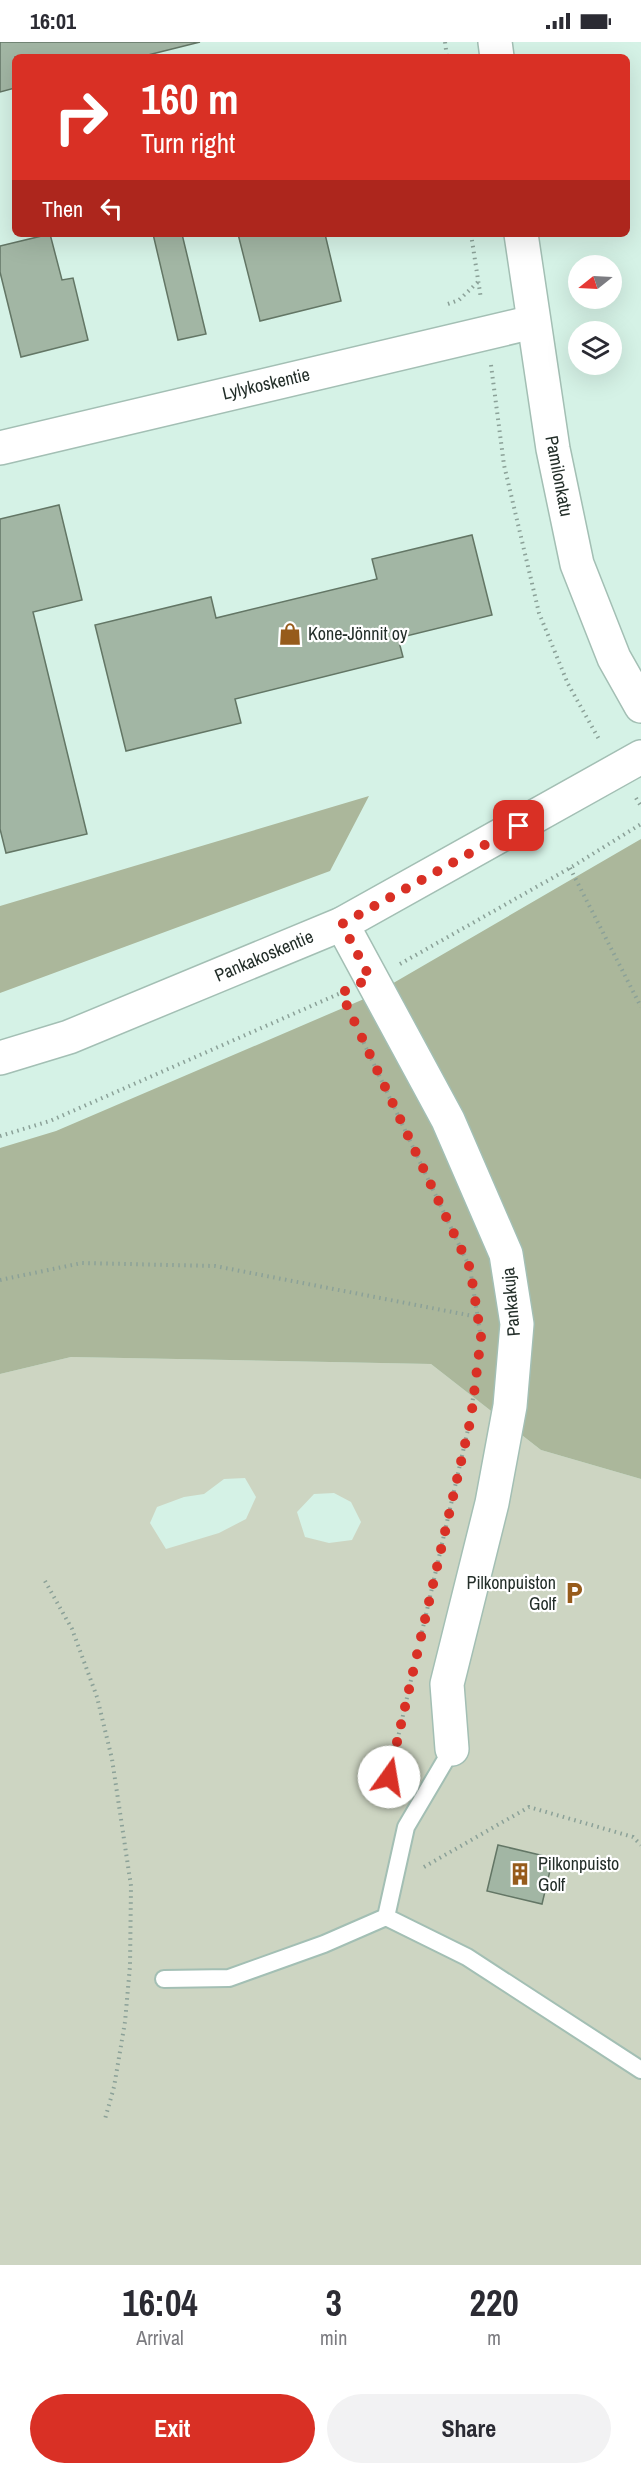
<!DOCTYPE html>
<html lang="en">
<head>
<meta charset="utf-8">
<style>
  :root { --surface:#fff; --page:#f2f2f3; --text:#2b2b33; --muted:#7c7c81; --accent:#d93025 }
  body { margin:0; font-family:"Archivo Narrow",sans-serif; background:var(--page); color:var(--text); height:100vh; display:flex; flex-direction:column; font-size:22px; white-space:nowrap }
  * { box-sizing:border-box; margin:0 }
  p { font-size:20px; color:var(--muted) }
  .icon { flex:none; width:33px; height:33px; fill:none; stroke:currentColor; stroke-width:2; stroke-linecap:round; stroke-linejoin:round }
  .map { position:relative; height:2223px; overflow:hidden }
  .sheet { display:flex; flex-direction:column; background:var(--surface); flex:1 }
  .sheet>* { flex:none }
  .hud { position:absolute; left:12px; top:12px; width:618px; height:183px; border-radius:9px; box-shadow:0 6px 24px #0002; background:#d93025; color:#fff; overflow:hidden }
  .needle { width:39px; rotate:252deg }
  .buttons { position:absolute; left:568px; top:213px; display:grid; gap:12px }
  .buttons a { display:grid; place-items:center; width:54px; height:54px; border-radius:50%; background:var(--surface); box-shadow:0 6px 24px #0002; font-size:30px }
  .pin { position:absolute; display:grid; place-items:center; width:51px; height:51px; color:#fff; margin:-26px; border-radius:12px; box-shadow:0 3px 9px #0006 }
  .me { position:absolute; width:66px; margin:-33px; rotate:13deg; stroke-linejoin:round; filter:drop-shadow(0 0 4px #0008) }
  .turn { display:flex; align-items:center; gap:21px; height:126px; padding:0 30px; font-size:27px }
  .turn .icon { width:78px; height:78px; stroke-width:2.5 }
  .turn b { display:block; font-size:42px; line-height:51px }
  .then { display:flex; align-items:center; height:57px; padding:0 30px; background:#0003; gap:12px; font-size:22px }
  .eta { display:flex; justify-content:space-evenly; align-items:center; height:102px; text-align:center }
  .eta b { font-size:36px; font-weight:800; line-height:42px }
  .action { display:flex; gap:12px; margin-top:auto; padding:12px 30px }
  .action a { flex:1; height:69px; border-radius:36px; background:var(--accent); color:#fff; font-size:24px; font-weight:800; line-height:69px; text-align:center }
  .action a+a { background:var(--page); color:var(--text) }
  .status { display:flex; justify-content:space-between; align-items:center; height:42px; padding:0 30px; background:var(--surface); direction:ltr }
  .status svg { height:16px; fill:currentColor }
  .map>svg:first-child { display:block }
</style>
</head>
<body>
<div class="status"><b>16:01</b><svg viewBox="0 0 49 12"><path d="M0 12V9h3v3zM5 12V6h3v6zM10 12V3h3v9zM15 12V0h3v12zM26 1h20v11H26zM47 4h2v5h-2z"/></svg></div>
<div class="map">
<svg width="641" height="2223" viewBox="0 0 641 2223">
  <rect width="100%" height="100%" fill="#d5f2e6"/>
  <path fill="#cdd5c2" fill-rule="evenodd" d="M71 1315 431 1322 541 1408 641 1437V2223H0V1332ZM245 1436 256 1455 246 1477 219 1491 166 1507 150 1481 157 1465 184 1455 204 1452 224 1437ZM334 1451 351 1460 361 1480 352 1498 329 1501 305 1495 297 1470 314 1452ZM499 1803 552 1815V1816L488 1849Z"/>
  <path fill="#abb79b" d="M369 754 330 829 0 951V864Z
    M641 797V1437L541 1408 431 1322 71 1315 0 1332V1106L56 1089 371 954Z"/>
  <path fill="#a2b6a4" stroke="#637665" stroke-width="1.5" d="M0 0H200L140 15H15V46L0 50Z
    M50 192 62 238 73 236 88 298 21 315 0 230V204Z
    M153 192H182L206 292 178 298Z
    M238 192H325L341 259 260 279Z
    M59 463 82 558 33 570 87 792 6 811 0 787V477Z
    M472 493 492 573 398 596 403 615 235 657 241 681 126 709 95 583 211 555 216 576 377 537 372 517Z
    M498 1803 553 1816 542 1862 487 1849Z"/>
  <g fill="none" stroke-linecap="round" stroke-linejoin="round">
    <g stroke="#a3bfb4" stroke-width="20">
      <path id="service" d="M386 1875 406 1785 452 1707
        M164 1937 229 1936 324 1902 386 1875 467 1915 641 2028"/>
    </g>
    <g stroke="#a3bfb4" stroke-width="36">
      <path id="minor" d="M0 406 533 280
        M342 882 448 1078 506 1212 517 1282 510 1364 492 1461 447 1642 452 1707"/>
    </g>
    <g stroke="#a3bfb4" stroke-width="36">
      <path id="tertiary" d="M495 0 497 15
        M521 192 553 407 577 522 614 616 641 664"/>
    </g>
    <g stroke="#a3bfb4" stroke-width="36">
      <path id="secondary" d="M0 1016 69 995 342 882 641 715"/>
    </g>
    <path stroke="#8ba198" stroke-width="4" stroke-dasharray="1.5 4.5" stroke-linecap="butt" d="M445 0 447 15
      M471 192 481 257
      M448 262 459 258 478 240
      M491 323 504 423 539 571 568 642 600 699
      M636 756 641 764
      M570 826 641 965
      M400 922 570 826 641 782
      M361 995 470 1226 480 1290
      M0 1094 50 1079 343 950
      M0 1238 82 1221 215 1224 478 1275
      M471 1370 475 1342
      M45 1539 72 1587 97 1655 112 1717 131 1844 130 1924 125 1980 114 2045 105 2077
      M422 1590 469 1383
      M387 1763 389 1735 411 1638
      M424 1825 529 1765 633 1795 641 1803"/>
    <use href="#service" stroke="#fff" stroke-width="16"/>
    <use href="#minor" stroke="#fff" stroke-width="33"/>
    <use href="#tertiary" stroke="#fff" stroke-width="33"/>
    <use href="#secondary" stroke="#fff" stroke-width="33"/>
  </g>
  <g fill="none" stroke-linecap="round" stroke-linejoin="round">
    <path stroke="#d93025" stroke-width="10" stroke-dasharray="0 18" d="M389 1735 471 1376 481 1295 470 1226 341 951 370 936 342 882 519 784"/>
  </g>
  <defs>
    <g id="shop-bare" transform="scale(1.8)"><path d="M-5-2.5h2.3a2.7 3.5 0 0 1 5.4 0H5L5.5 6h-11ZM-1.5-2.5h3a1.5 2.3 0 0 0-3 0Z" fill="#965b1b" stroke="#fff" stroke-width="2.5" paint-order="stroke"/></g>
    <g id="parking-bare" transform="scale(1.8)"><path d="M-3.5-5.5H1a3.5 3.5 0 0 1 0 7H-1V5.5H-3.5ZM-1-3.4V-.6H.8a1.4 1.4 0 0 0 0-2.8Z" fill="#965b1b" stroke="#fff" stroke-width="2.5" paint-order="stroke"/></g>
    <g id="building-bare" transform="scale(1.8)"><path d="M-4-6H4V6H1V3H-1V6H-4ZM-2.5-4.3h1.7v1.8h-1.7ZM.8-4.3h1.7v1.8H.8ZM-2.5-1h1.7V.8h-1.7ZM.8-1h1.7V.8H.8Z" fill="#965b1b" stroke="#fff" stroke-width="2.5" paint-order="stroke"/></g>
  </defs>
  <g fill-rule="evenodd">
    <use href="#shop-bare" x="290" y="592"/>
    <use href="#parking-bare" x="574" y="1551"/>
    <use href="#building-bare" x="520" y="1832"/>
  </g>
  <g text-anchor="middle" stroke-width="4.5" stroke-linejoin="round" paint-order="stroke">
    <g font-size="18" fill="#232e29" stroke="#fff">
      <text transform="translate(266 342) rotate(-13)" y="6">Lylykoskentie</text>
      <text transform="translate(559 434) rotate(79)" y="6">Pamilonkatu</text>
      <text transform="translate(264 914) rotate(-23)" y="6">Pankakoskentie</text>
      <text transform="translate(511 1260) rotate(-95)" y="6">Pankakuja</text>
    </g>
    <g font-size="18" fill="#232e29" stroke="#fff" text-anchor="start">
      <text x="308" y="598">Kone-Jönnit oy</text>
      <text x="556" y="1547" text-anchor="end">Pilkonpuiston<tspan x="556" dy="21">Golf</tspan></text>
      <text x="538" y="1828">Pilkonpuisto<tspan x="538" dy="21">Golf</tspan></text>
    </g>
  </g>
</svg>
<div class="buttons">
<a><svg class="needle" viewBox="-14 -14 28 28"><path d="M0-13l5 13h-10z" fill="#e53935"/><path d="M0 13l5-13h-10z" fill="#7c7c81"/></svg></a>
<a><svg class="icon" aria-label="layers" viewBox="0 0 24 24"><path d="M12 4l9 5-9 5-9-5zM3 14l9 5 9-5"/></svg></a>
</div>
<div class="pin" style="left:519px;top:784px;background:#d93025"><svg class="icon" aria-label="arrive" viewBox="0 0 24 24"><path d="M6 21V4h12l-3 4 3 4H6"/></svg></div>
<svg class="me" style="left:389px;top:1735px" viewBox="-20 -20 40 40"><circle r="19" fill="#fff"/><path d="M0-13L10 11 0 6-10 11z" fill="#d93025"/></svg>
<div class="hud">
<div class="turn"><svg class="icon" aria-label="right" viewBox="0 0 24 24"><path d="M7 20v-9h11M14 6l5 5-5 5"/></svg><div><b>160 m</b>Turn right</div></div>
<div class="then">Then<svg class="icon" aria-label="left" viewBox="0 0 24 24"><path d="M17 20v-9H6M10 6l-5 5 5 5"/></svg></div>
</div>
</div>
<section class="sheet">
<div class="eta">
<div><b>16:04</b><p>Arrival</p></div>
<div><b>3</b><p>min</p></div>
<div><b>220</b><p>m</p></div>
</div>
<div class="action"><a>Exit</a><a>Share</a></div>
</section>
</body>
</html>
